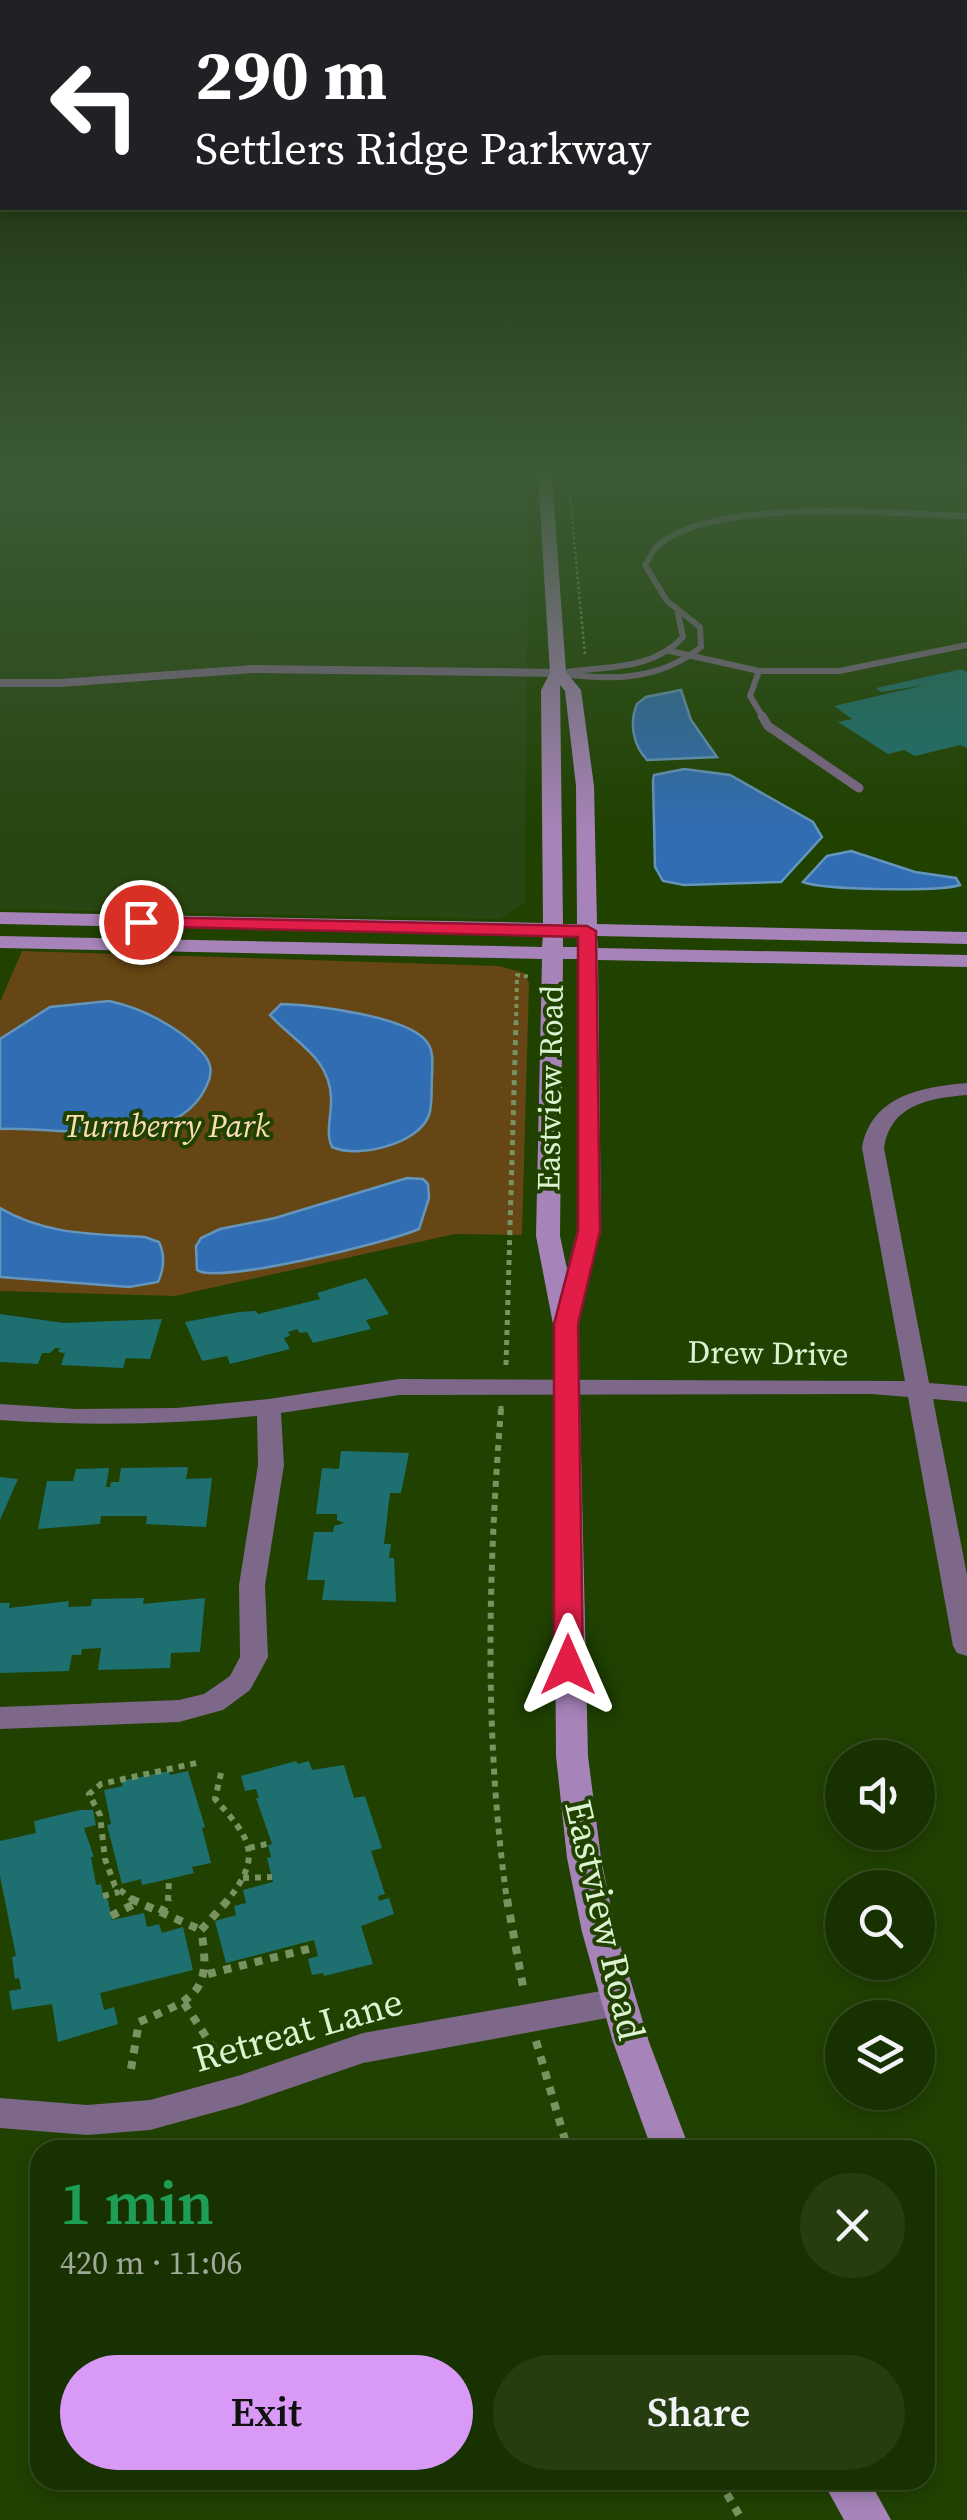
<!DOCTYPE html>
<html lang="en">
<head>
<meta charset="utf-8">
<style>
  :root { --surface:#183100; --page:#253d0f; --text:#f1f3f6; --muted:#9fa999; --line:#364c22; --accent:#d99af7 }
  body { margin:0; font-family:"Source Serif 4",serif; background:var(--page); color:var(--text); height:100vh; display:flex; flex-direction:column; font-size:38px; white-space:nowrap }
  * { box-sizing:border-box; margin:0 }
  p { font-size:32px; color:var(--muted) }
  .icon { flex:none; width:55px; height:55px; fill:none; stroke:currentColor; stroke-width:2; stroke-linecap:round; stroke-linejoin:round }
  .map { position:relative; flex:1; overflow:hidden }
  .side { position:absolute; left:30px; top:2140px; width:905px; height:350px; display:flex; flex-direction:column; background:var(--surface); border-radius:30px; box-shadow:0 5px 15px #0003,0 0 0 2px var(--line) }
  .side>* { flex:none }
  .guide { position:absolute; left:0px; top:0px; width:968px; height:210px; box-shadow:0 5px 15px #0003,0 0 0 2px var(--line); background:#202124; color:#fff; overflow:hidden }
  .tools { position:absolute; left:825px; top:1740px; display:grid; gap:20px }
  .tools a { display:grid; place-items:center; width:110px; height:110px; border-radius:50%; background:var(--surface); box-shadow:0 5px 15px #0003,0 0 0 2px var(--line); font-size:50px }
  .pin { position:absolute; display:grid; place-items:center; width:85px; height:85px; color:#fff; margin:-42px; border:5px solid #fff; border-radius:50%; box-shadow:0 2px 10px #0007 }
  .me { position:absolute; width:110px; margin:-55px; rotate:0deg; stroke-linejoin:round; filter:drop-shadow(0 0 8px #0008) }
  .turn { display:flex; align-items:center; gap:35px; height:210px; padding:0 30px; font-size:45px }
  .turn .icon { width:130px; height:130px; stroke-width:2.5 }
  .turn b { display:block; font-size:70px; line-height:85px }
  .round { display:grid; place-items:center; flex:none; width:105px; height:105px; border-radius:52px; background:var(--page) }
  .headline { display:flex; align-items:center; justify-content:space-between; height:170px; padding:0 30px }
  h1 { font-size:60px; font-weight:600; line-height:75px; color:#1e9e55 }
  .button { display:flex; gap:20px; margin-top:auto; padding:20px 30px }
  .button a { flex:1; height:115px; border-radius:60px; background:var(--accent); color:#111; font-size:40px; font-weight:600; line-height:115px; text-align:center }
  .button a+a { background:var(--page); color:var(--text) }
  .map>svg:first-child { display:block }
</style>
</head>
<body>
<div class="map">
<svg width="967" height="2520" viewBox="0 0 967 2520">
  <rect width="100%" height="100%" fill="#204100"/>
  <path fill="#284611" d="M0 476H528L525 903 499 919 0 909Z"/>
  <path fill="#664614" d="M22 951 499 966 524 973 529 983 522 1235 455 1234 175 1296 0 1291V1002Z"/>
  <path fill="#316db2" stroke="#6595bb" stroke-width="2.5" d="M681 690 691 720 717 757 647 760C633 745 629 723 637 704L646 697Z
    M684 769 730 775 813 822 822 837 781 882 684 885 663 881 655 867 653 780 654 775Z
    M851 851 915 872 956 878 960 885C939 892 823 890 803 882L827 856Z
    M109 1001C142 1008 179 1027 202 1052 212 1063 213 1073 206 1087 174 1155 62 1126 0 1129V1039L50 1007Z
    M281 1004C312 1005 414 1016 429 1045 434 1054 432 1066 432 1076 431 1088 433 1103 429 1115 419 1144 357 1159 332 1147 325 1132 332 1114 331 1098 330 1057 294 1042 270 1015Z
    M407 1178 423 1179 428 1184 429 1198 419 1229C390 1242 217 1285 197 1270L196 1246 201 1238 220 1229 275 1218Z
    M0 1208C46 1235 93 1234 145 1237L159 1242C165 1255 164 1269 158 1282L129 1287 0 1277Z"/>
  <path fill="#1e7070" d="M962 669 967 672V748L960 745 915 756 904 750 888 754 838 722 852 719 834 706 925 685 881 692 876 688Z
    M366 1278 389 1314 366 1320 371 1329 313 1343 307 1332 300 1333 297 1329 288 1332 290 1336 284 1338 290 1349 230 1364 227 1356 202 1361 185 1322 239 1312 256 1311 258 1314 320 1299 317 1293Z
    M0 1314 64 1323 162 1319 150 1359 126 1358 123 1368 61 1365 65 1353 58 1352 60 1348H55L50 1353H42L38 1364 0 1362Z
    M341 1451 409 1453 401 1493H390L384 1544H391L389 1558H394L396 1602 322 1600 325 1580H307L314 1532H333L334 1526 344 1523 337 1520V1514H316L322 1468 339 1469Z
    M188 1467 186 1479 212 1478 206 1527 146 1524 147 1516H101L100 1524 38 1529 47 1481H73L76 1469 109 1468 106 1487H110L111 1482H119L121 1468Z
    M0 1477 18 1479 0 1520Z
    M144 1598 143 1604 205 1598 200 1652 171 1653 170 1668 98 1670 101 1648 82 1649 81 1655H72L69 1671 0 1673V1603H10L9 1608 69 1601 68 1607 91 1606 92 1599Z
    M296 1761 298 1764 309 1761 312 1770 344 1765 354 1798 365 1796 382 1848 371 1851 385 1894 378 1896 379 1901 389 1898 394 1914 361 1926 373 1964 324 1976 323 1973 312 1975 308 1959 318 1956 314 1940 226 1963 215 1921 236 1915 234 1906 246 1903 243 1890 273 1882 267 1858 271 1857 268 1845 272 1844 256 1798H259L256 1789 245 1791 241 1776Z
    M169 1771 170 1775 188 1771 205 1827 202 1828 211 1863 192 1867 194 1873 169 1879 142 1885 141 1879 122 1884 107 1825 111 1824 104 1790 123 1786 121 1781Z
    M80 1810H93L96 1825 84 1828 94 1857H91L96 1885 101 1884 103 1896H107L112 1920 144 1913 147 1927 159 1924 162 1933 183 1927 193 1970 100 1993 104 2010 114 2007 118 2024 58 2042 52 2004 12 2010 9 1991 21 1989 19 1978 15 1979 12 1957 16 1956 0 1876V1841L36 1833 34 1821Z"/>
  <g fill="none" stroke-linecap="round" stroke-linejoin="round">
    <path stroke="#789361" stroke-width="2.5" stroke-dasharray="2.5 2.5" stroke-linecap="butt" d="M570 497 585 655"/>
    <path stroke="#789361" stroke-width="4" stroke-dasharray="4 4" stroke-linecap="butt" d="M516 1024 517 975 531 977"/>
    <path stroke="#789361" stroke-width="5" stroke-dasharray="5 5" stroke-linecap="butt" d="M506 1365 516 1022
      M501 1411V1406"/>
    <path stroke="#789361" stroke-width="6" stroke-dasharray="6 6" stroke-linecap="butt" d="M501 1409C488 1574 484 1737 507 1901
      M221 1773 215 1799C250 1838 264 1855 227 1901
      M249 1848 271 1843
      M243 1878 272 1877
      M103 1896 119 1892
      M134 1901 115 1886 105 1859 100 1815 89 1794 101 1784 201 1762
      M168 1901 169 1879"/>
    <path stroke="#789361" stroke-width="8" stroke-dasharray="8 8" stroke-linecap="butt" d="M131 1899 201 1930
      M507 1899 524 1992
      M161 1914 169 1899
      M111 1916 136 1903
      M201 1930 229 1899
      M208 1974 316 1947
      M184 2003 226 2067
      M536 2041 568 2150
      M131 2069 139 2022C193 1999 213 1994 201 1930
      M719 2480 742 2520"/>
    <path stroke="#7e6889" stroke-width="6" d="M670 651 759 671H839L967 645
      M759 671 750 696 764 719
      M568 672C609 666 653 670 683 637L678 614
      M558 673C609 681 659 681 701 647L700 627 667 601 645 565C649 559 652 551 657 546 714 496 893 514 967 516"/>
    <path stroke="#7e6889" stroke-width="9" d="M762 716 768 726 859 788"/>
    <path fill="#7e6889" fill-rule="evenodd" d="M253 665 558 669 565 673 558 677 253 673 60 687H0V679H60Z
      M967 1083V1095C929 1098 890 1105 884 1148L929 1383 967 1386V1402L933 1399 967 1575V1656L957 1653 953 1646 908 1397 871 1394 399 1395 281 1413 284 1465 265 1585 268 1657 250 1690 223 1710 179 1722 0 1729V1707L179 1700 204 1694 230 1676 240 1657 239 1585 258 1465 257 1416C171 1425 87 1426 0 1420V1404L76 1409 176 1408 269 1399 399 1379 905 1381 862 1148C871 1096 921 1087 967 1083Z
      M618 1988 629 1992 634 2002 629 2012 618 2016 363 2063 241 2105 150 2130 87 2135 0 2128V2098L87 2105 150 2100 241 2075 363 2033Z"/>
    <path fill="#a683b8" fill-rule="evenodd" d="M538 476H552L566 672 581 690 594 786 597 924 967 932V944L597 936 598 948 967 955V967L598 960 601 1231 578 1320 588 1756 601 1858 616 1932 649 2042 690 2150H652L613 2042 582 1932 567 1858 556 1756 553 1324 536 1236 542 959 0 948V936L542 947 543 935 0 924V912L543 923 541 690 550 673ZM560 685 565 691 576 786 577 924H563ZM563 936H577V947H563ZM563 959H577V1231L567 1269 560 1236Z
      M822 2480H869L891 2520H844Z"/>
  </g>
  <linearGradient id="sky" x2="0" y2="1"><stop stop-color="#122400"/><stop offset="0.57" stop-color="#3c5a37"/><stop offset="1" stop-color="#3c5a37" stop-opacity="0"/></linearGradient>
  <rect width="967" height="829" fill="url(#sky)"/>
  <path fill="#e11d48" stroke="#92132f" stroke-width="2.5" d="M141 917 587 926 596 931 600 1231 578 1324 583 1665 578 1672 568 1676 559 1672 554 1665V1324L578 1231V937L135 926V918Z"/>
  <g text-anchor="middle" stroke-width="8" stroke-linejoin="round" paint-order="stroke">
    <g font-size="32" fill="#ddf2d1" stroke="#204100">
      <text transform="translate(550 1088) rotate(-89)" y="11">Eastview Road</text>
      <text transform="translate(768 1353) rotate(1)" y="11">Drew Drive</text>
    </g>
    <g font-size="32" font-style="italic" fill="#fbddb4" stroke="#204100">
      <text x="167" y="1137">Turnberry Park</text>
    </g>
    <g font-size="38" fill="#ddf2d1" stroke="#204100">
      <text transform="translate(605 1920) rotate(77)" y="13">Eastview Road</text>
      <text transform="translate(298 2030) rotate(-16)" y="13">Retreat Lane</text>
    </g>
  </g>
</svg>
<div class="tools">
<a><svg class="icon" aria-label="sound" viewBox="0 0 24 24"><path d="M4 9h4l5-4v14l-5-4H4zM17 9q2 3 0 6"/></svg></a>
<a><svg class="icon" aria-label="search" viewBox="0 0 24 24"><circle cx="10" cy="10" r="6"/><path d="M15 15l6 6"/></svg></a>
<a><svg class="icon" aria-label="layers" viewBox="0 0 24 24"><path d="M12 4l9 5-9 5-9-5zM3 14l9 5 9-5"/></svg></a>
</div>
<div class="pin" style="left:141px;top:922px;background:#d93025"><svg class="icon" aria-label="arrive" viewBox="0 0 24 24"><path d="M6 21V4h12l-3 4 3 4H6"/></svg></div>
<svg class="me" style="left:568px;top:1665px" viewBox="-20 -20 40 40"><path d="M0-17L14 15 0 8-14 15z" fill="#e11d48" stroke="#fff" stroke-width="4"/></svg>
<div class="guide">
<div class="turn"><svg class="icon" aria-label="left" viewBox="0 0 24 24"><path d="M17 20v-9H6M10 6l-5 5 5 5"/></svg><div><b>290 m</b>Settlers Ridge Parkway</div></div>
</div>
<section class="side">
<div class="headline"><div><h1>1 min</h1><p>420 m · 11:06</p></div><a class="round"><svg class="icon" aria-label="close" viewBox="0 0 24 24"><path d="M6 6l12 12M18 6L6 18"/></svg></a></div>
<div class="button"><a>Exit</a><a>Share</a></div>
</section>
</div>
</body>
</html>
